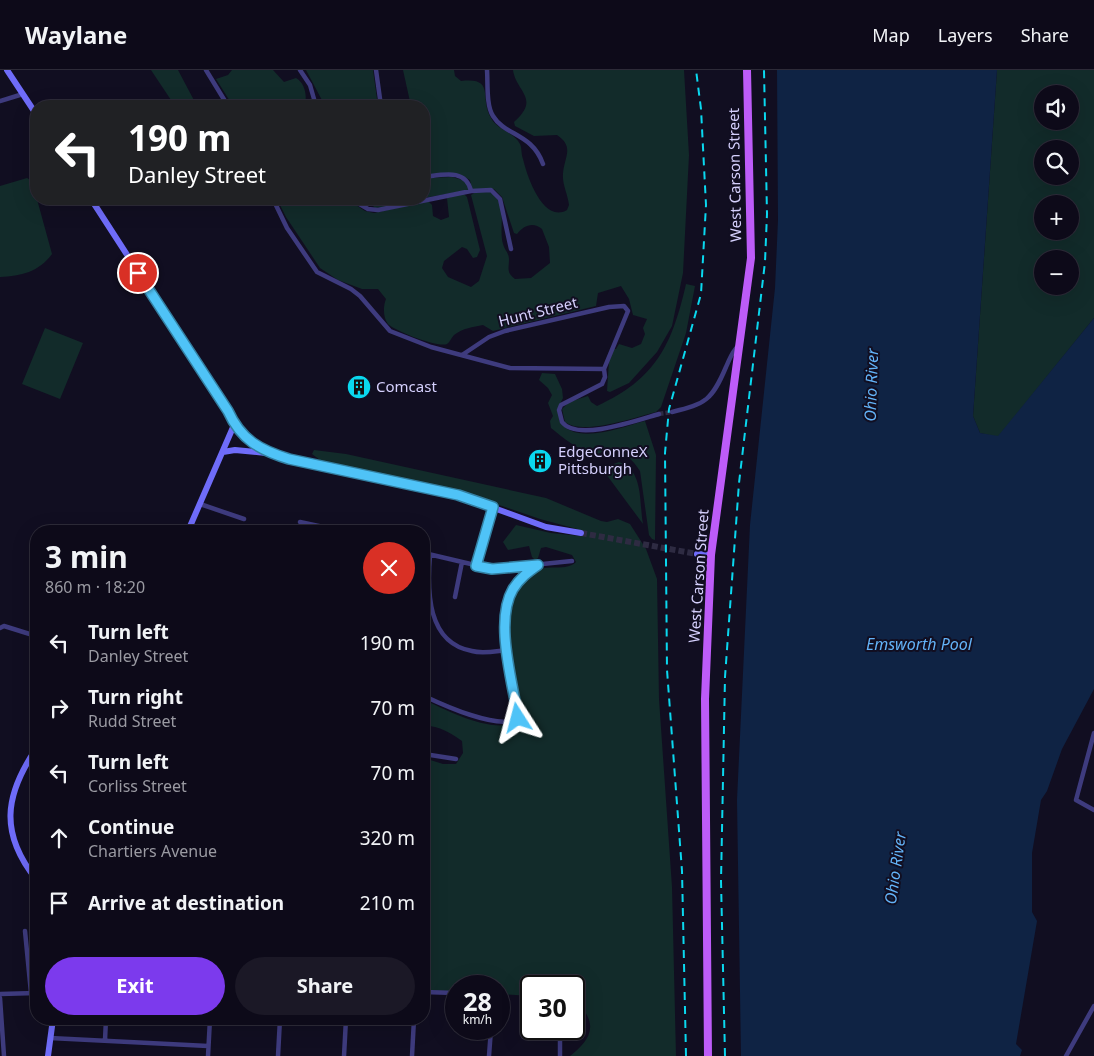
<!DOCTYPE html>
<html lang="en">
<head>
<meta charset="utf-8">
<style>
  :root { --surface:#0d0a19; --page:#1b1826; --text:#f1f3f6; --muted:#9a9aa2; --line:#2d2b38; --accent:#7c3aed }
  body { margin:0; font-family:"Noto Sans",sans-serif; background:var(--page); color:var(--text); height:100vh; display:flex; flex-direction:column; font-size:19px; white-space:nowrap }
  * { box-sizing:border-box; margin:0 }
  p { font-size:16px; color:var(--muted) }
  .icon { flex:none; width:28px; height:28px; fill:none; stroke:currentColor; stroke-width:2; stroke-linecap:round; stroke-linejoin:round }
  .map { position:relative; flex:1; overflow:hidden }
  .sheet { position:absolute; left:30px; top:455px; width:400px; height:500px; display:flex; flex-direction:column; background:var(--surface); border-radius:20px; box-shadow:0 5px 20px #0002,0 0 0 1px var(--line) }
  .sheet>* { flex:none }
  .top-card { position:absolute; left:30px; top:30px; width:400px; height:105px; border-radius:20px; box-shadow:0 5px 20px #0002,0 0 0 1px var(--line); background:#202124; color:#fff; overflow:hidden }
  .buttons { position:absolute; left:1034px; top:15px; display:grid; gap:10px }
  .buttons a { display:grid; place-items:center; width:45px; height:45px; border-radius:50%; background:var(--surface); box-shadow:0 5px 20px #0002,0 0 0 1px var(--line); font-size:25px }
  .speed { position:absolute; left:445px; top:905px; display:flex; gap:10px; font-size:25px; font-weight:700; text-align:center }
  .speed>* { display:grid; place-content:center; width:65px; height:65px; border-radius:50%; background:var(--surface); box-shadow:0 5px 20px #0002,0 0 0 1px var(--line); line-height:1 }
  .speed small { font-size:12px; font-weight:400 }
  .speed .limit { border:2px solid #111; border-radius:8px; background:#fff; color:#111 }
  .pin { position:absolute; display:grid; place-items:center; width:42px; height:42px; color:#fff; margin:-21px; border:2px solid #fff; border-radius:50%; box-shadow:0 1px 5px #0007 }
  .me { position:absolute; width:55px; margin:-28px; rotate:351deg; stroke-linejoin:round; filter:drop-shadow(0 0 4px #0008) }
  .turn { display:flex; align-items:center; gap:18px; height:105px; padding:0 15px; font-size:22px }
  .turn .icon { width:65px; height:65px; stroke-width:2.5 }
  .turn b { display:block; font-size:35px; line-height:42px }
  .round { display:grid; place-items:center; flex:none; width:52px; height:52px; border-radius:26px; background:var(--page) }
  .head { display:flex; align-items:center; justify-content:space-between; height:85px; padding:0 15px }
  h1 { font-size:30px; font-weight:700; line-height:38px }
  .cta { display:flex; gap:10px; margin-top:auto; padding:10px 15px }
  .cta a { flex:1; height:58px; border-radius:30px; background:var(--accent); color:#fff; font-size:20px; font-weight:700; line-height:58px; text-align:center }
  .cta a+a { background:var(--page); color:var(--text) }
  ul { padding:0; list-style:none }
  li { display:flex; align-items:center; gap:15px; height:65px; padding:0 15px }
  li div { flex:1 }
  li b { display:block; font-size:19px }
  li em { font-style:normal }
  header { display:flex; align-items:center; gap:30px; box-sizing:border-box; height:70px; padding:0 25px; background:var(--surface); border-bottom:1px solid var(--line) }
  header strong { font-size:24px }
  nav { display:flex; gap:28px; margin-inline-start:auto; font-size:18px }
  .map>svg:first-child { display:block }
</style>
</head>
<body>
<header>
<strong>Waylane</strong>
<nav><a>Map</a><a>Layers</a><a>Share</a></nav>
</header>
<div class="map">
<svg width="1094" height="986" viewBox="0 0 1094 986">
  <rect width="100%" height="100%" fill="#110e21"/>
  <path fill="#122b2a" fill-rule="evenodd" d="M151 0H178L197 36H175Z
    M232 0H273L284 12 296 8C305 13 308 27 304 36H233L216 9 228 5Z
    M306 0H373L378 36H331L324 34Z
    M403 0H454L455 6 461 11C496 7 479 28 491 48 497 60 514 62 520 74 522 78 521 84 523 89 527 106 543 154 567 140L569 135C568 125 562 114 563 104 564 87 575 77 557 65L534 66 515 56 514 52C541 28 516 22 513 0H684L689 85 683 203 677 232 672 256 657 282 629 313 610 322 607 321 609 291 614 279H616L619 274 632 278 641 274 645 264 643 258 647 249 633 245 629 229 621 216 598 223 596 236 493 261 483 255C473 257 463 258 454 265 451 268 450 272 447 274 438 278 395 261 388 254 383 248 383 236 386 229L378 219H362L338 210 320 198 286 147 277 129H347L365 141 374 143 428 131 432 135 433 146 441 150 449 147 447 128 464 124 467 127 480 180 477 187 473 188 467 179 462 177 444 191 442 198 448 207 471 217 479 211 487 186 471 125 476 122H490C509 133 498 157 503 174 504 179 509 183 509 189 509 199 506 202 515 209L531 208 550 193 549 177 542 159C533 151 523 156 517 164L514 163 502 127 494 119H472L470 110 461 105 424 104V36H411Z
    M997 0H1094V248L998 367 980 363 973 346ZM1042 24H1070V51H1042ZM1042 79H1070V106H1042ZM1042 134H1070V161H1042ZM1042 189H1070V216H1042Z
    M452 107 466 111 469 120 424 128V108Z
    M27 108 32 111 52 184C39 202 21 206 0 207V116Z
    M377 129H421L392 137 375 138 373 136Z
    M686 214 695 216 686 263 661 337 656 342C635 347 584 366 565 352L562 339 569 332 588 326 591 332 597 336C656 309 672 275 686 214Z
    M45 258 83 273 60 329 22 314Z
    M542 303 555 304 562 319 563 328 560 334 559 350C575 377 621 357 645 351L656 385 655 470 652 469 649 465 640 401C633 390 623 380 609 380 603 380 600 385 594 384 579 381 562 367 551 358L550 351 553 346 548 333 552 325 548 318 539 310Z
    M314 380 346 384 546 428 601 451 607 452 618 449 630 454 646 479 657 509 659 629 672 817 676 986H570C584 975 598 961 585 942L579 940 574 944V916H531V926L499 924V916H456V922L424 921V688L443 694H456L463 683 462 671C451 663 438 655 424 656V630C449 641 491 664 518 652 523 642 520 629 518 618 513 586 499 537 523 509 541 489 564 504 576 492L572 485 546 477 541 478 538 488 535 490 532 487 529 476 508 480 503 472 516 455 551 463 580 466 577 459 540 449 464 423 320 390 312 384Z
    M619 392C644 400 639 433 643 454L606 404 605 397Z"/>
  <path fill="#0f2344" d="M777 0H997L973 346 980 363 998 366 1094 248V619L1062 679 1047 721 1041 730 1032 783V842L1037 851 1016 974 1022 980 1020 986H741L737 730 750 455 775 218 778 150Z"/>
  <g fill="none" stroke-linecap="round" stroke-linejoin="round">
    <path stroke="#2e2b42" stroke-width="4.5" stroke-dasharray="4.5 2" stroke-linecap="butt" d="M659 344 672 342"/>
    <path stroke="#2e2b42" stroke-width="6" stroke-dasharray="6 3" stroke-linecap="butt" d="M581 463 697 484"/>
    <path stroke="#3e3b7e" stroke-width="4.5" d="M206 0 228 36
      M300 0 310 15 316 36
      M376 0 381 36
      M487 0C488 13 486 35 493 46 505 66 532 63 543 94
      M0 31 23 24
      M424 107C442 105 466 98 471 121
      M273 129 287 158 317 202 351 219 360 226 390 261 431 277 510 298 604 299 605 307 602 314 561 335 559 340 562 352C577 372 638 350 659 344
      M351 129 368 139 378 140 471 121 491 120 500 129 511 179
      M462 285 489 267 505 261 609 237 624 236 628 241 604 299
      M672 342C706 334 712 330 726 297 730 289 731 283 738 276
      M200 434 244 449
      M300 452 342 461
      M424 483 492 499 572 491
      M430 485C427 521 427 573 472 581 483 584 496 581 507 580
      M476 496 493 437
      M455 527 462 492
      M0 558 4 556 36 566
      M424 626C443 635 500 661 518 648 513 613 494 551 513 519 520 508 528 502 538 495
      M1094 663 1076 730 1094 740
      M424 684 456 689
      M25 861 31 923
      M424 922 456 923
      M0 924 36 923
      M0 928 4 986
      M50 968 208 976
      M105 970 106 949
      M208 986 210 949
      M278 986 280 949
      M344 986 346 949
      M412 986 414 949
      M489 986 491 959
      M560 986V959
      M1066 986 1094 936"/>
    <path stroke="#6f6cf9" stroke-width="6" d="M7 0 36 44
      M91 129 228 341 234 355 188 461
      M234 355 245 367 267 382 458 425 546 457 581 463
      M223 382 235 380 266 383
      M697 484 711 485
      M36 679C4 726 0 764 36 809
      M48 986 53 949"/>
    <path stroke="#bd5cf8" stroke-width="8" d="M708 986 705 629 711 485 751 188 747 0"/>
    <path stroke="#0ad8ef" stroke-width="2" stroke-dasharray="8 6" stroke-linecap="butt" d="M686 986 682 801 667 600 665 383 669 339 701 224 706 135 701 39 696 0
      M725 986 721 811 725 607 739 413 765 192 767 144 764 0"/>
  </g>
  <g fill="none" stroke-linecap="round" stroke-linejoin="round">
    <g stroke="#337fa1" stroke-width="12">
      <path id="route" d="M138 203 228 341C241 370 260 380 289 389L458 425 493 437 476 496 492 499 538 495C528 502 520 508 513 519 494 551 513 613 518 648"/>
    </g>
    <use href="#route" stroke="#4fc3f7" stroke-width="9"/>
  </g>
  <defs>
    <g id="building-disc" transform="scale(1.25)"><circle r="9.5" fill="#0ad8ef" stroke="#110e21"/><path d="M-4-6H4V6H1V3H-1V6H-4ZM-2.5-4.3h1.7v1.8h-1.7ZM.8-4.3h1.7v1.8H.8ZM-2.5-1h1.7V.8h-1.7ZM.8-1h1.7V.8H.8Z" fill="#111"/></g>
  </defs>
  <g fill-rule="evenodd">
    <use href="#building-disc" x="359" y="317"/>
    <use href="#building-disc" x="540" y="391"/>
  </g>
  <g text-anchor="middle" stroke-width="4" stroke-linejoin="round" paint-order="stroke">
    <g font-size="15" fill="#d5d0fd" stroke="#110e21">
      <text transform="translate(735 105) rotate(-91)" y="5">West Carson Street</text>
      <text transform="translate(538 242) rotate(-14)" y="5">Hunt Street</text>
      <text transform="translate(699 506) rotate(-86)" y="5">West Carson Street</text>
    </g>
    <g font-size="15" fill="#d5d0fd" stroke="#110e21" text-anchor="start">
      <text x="376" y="322">Comcast</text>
      <text x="558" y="387">EdgeConneX<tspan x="558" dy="17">Pittsburgh</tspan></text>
    </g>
    <g font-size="16" font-style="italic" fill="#63b3f8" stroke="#110e21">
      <text transform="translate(871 315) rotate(-88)" y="6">Ohio River</text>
      <text x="919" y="580">Emsworth Pool</text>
      <text transform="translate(895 798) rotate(-82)" y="6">Ohio River</text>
    </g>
  </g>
</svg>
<div class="buttons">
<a><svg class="icon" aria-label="sound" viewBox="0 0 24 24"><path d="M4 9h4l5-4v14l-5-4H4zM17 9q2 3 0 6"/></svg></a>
<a><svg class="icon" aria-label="search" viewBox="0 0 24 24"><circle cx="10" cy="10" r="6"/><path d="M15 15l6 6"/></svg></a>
<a>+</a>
<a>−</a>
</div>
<div class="speed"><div>28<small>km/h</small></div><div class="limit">30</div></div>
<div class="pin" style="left:138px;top:203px;background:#d93025"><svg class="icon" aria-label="arrive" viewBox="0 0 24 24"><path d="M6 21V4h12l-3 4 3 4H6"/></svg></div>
<svg class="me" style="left:518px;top:648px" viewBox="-20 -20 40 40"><path d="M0-17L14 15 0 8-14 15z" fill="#4fc3f7" stroke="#fff" stroke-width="4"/></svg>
<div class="top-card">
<div class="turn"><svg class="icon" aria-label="left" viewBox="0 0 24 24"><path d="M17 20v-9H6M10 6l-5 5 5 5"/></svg><div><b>190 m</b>Danley Street</div></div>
</div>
<section class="sheet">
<div class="head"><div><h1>3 min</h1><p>860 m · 18:20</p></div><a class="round" style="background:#d93025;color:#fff"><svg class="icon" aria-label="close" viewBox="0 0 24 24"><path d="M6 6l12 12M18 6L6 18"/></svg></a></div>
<ul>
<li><svg class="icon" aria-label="left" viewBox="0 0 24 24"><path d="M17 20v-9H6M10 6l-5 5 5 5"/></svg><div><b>Turn left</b><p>Danley Street</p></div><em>190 m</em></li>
<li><svg class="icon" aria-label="right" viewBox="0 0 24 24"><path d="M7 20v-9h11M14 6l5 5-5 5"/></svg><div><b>Turn right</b><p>Rudd Street</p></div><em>70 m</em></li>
<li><svg class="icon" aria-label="left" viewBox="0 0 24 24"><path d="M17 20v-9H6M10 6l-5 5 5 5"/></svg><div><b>Turn left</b><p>Corliss Street</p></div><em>70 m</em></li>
<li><svg class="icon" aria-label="ahead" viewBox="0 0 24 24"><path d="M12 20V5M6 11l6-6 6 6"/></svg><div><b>Continue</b><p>Chartiers Avenue</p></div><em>320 m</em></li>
<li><svg class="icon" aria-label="arrive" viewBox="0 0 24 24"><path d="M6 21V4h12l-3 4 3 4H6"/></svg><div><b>Arrive at destination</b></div><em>210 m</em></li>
</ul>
<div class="cta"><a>Exit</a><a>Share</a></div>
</section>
</div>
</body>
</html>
